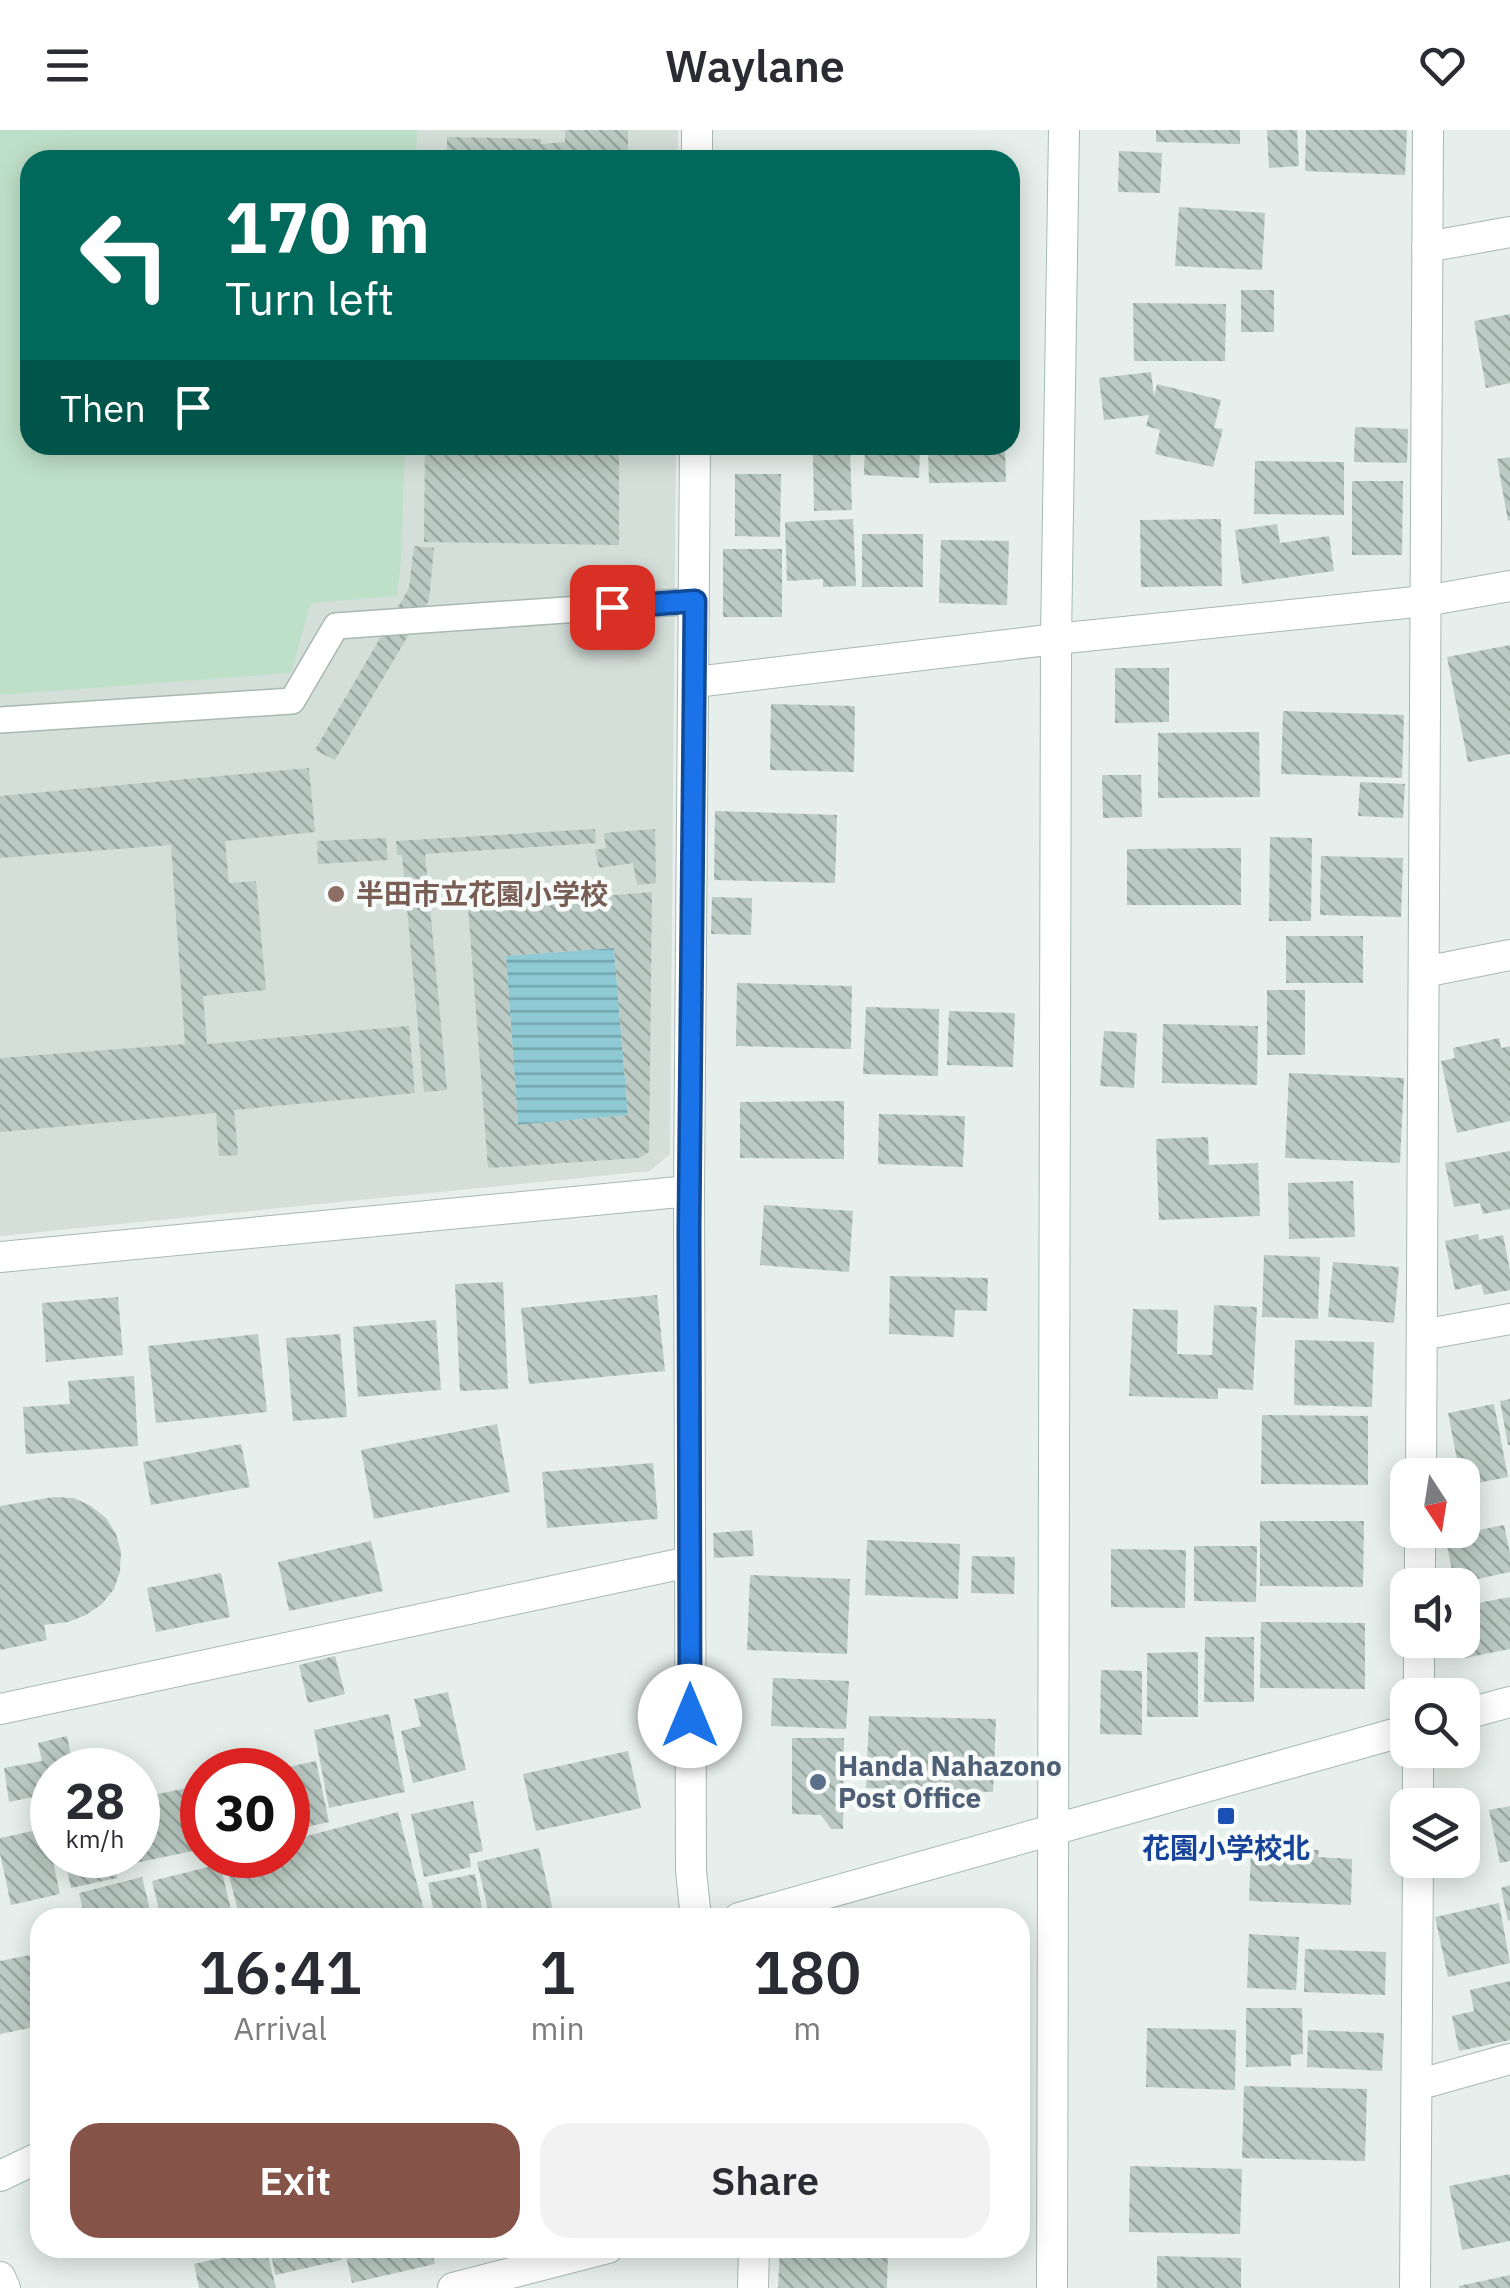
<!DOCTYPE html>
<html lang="en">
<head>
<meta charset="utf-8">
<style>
  :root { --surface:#fff; --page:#f2f2f3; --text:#2b2b33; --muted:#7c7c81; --accent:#855347 }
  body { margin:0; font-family:"IBM Plex Sans","Noto Sans JP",sans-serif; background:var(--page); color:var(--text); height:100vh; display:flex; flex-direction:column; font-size:38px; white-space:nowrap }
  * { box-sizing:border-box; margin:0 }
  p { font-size:32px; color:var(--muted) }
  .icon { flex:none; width:55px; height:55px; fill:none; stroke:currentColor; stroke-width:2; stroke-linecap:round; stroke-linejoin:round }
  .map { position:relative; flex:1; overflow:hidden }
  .sheet { position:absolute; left:30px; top:1778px; width:1000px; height:350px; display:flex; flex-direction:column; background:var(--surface); border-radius:30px; box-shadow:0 5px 25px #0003 }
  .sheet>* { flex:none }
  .guide { position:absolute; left:20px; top:20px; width:1000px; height:305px; border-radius:30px; box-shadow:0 5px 25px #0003; background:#00695c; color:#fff; overflow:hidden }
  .needle { width:65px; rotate:168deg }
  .fabs { position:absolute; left:1390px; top:1328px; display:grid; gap:20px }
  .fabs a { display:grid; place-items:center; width:90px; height:90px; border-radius:20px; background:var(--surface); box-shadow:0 5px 25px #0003; font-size:50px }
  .speed { position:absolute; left:30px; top:1618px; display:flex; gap:20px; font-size:50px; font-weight:700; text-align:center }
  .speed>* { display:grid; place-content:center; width:130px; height:130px; border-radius:50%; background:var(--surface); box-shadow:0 5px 25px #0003; line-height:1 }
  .speed small { font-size:25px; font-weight:400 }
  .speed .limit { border:15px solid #d22; background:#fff; color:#111 }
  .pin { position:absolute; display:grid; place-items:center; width:85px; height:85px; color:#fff; margin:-42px; border-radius:20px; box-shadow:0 5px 15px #0006 }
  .me { position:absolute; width:110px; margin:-55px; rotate:0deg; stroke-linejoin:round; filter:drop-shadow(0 0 8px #0008) }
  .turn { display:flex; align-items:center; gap:35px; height:210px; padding:0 40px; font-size:45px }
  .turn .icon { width:130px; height:130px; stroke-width:2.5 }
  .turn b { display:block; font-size:70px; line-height:85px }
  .then { display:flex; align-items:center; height:95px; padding:0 40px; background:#0003; gap:20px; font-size:38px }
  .eta { display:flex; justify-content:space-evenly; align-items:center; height:170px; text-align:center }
  .eta b { font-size:60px; font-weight:600; line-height:70px }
  .cta { display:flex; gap:20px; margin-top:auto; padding:20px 40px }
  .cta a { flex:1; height:115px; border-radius:30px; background:var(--accent); color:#fff; font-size:40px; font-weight:600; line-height:115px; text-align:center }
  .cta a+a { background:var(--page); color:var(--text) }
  header { display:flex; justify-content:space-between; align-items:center; height:130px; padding:0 40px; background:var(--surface); font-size:45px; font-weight:600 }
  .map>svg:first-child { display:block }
</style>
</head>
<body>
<header><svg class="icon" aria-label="menu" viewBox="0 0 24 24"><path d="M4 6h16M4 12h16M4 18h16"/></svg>Waylane<svg class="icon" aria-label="heart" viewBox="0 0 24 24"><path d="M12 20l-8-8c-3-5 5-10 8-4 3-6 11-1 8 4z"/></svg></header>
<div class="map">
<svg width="1510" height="2158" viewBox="0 0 1510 2158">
  <defs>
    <pattern id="water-rules" width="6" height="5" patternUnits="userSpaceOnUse" patternTransform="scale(2.5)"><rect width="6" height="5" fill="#8ec9d4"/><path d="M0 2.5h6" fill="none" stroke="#74a5ad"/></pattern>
    <pattern id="building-back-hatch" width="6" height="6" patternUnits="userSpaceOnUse" patternTransform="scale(2.5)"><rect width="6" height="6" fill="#bbcac4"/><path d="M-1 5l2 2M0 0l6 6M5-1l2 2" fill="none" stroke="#98a6a0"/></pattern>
  </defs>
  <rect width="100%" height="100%" fill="#e6efeb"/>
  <path fill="#d4dfda" d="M0 0H678V30H30V315H676L670 1024 650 1041 0 1106Z"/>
  <path fill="#bfe0c8" d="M0 0H417L416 30H30V315H405L401 431 397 466 311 473 291 543 0 565Z"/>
  <path fill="url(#water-rules)" d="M614 818 628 985 518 995 506 826Z"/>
  <path fill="url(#building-back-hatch)" fill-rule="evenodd" d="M565 0H628V30H447V7L541 9V14L565 12Z
    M1156 0H1240V14L1156 12Z
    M1267 0H1297L1299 36 1269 38Z
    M1306 0H1407L1405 45 1305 41Z
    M1119 21 1162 23 1160 63 1118 62Z
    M1179 77 1265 83 1262 140 1175 136Z
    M1241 160H1274V202H1241Z
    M1133 173 1226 174 1225 231H1134Z
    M1510 184V253L1486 258 1474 191Z
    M1151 242 1154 266 1157 254 1221 270 1214 298 1223 299 1213 337 1155 324 1160 300 1146 296 1149 285 1104 290 1099 248Z
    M1355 297 1408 299 1407 333 1354 332Z
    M425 315H619V415L424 412Z
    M754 315H790V321H754Z
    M865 315H920L919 348 864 345Z
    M928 315H1005L1006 352 929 353Z
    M850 321 852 380 814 381 813 322Z
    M1510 327V390L1508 391 1497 329Z
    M1255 331 1344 332V385L1254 384Z
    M735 344H781L780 407 735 406Z
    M1352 351H1403L1402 425H1352Z
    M853 389 856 456 823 457V449L787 451 785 392Z
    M1221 389 1222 456 1141 457 1140 390Z
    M1277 394 1280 413 1329 406 1334 441 1242 454 1235 400Z
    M862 404H923V457H862Z
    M941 410 1009 411 1007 475 939 473Z
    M414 416 434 418 429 470 335 630 315 620 409 458Z
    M723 419H782V487H723Z
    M1510 515V624L1468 632 1447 527Z
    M1115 538H1169V592L1115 593Z
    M771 574 855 576 854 642 770 640Z
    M1283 581 1404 585 1402 648 1281 644Z
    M1259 602 1260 667 1158 668V603Z
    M309 638 315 702 225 711 229 753 256 751 266 860 203 866 207 914 409 896 415 963 234 980 238 1025 219 1026 216 983 0 1002V928L185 914 171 715 0 728V666Z
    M1102 645H1141L1142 687 1103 688Z
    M1360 652 1405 654 1403 688 1358 686Z
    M715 681 837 685 835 753 714 750Z
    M595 699 596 713 425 724 447 960 424 962 402 725H397L396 711Z
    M655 699 656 753 637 755 633 733 599 738 595 720 606 718 604 703Z
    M1270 707 1312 708 1311 791H1269Z
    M386 708 388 730 318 734 317 711Z
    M1241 718V775H1127V719Z
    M1321 726 1403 728 1401 787 1320 785Z
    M652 762 649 1022 639 1028 488 1038 468 777ZM614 818 628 985 518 995 506 826Z
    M712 767 752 768 751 805 711 804Z
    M1286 806H1363V853H1286Z
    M737 853 852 856 851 919 736 916Z
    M1267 860H1305V925H1267Z
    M866 877 939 879 938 946 863 944Z
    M949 881 1015 883 1013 937 947 935Z
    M1163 894 1258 896 1257 955 1162 953Z
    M1104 901 1137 903 1134 958 1100 956Z
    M1499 908 1501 918 1510 916V991L1457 1003 1441 931 1455 928 1453 918Z
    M1289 943 1404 948 1400 1033 1285 1028Z
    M844 971V1029L740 1028V972Z
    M879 984 965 986 963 1037 878 1034Z
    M1208 1007 1209 1035 1258 1033 1260 1086 1159 1090 1156 1009Z
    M1510 1021V1079L1483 1084 1480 1073 1454 1077 1445 1033Z
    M1353 1051 1355 1107 1289 1109 1288 1053Z
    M764 1075 853 1081 849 1142 760 1135Z
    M1478 1104 1479 1110 1503 1105 1510 1141V1160L1484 1165 1481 1154 1455 1160 1445 1111Z
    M1264 1125 1320 1127 1318 1189 1262 1187Z
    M1333 1132 1399 1137 1394 1193 1328 1187Z
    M890 1146 988 1148 987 1181 955 1180 954 1207 889 1204Z
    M503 1152 508 1259 460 1261 455 1154Z
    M657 1165 665 1241 529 1254 521 1178Z
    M118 1167 123 1225 46 1232 42 1173Z
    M1214 1175 1257 1177 1253 1260 1218 1258V1269L1129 1266 1133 1179 1178 1180 1177 1224 1212 1225Z
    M436 1190 441 1260 358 1267 353 1197Z
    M258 1204 267 1282 156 1293 148 1216Z
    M340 1204 347 1287 293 1291 286 1208Z
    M1295 1210 1374 1212 1372 1277 1294 1275Z
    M134 1246 138 1316 26 1324 23 1277 70 1274 68 1251Z
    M1510 1269V1315H1508L1500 1271Z
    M1494 1274 1508 1347 1462 1356V1345H1460L1448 1283Z
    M1262 1285 1368 1286V1355L1261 1354Z
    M497 1294 510 1362 374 1389 361 1320Z
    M241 1314 250 1357 151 1375 143 1332Z
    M653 1333 658 1389 547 1398 542 1342Z
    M54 1367 74 1368 91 1376 106 1388 116 1404 121 1422 120 1441 114 1459 102 1474 86 1485 68 1492 44 1495 47 1510 0 1520V1376Z
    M1260 1391H1364L1363 1457 1260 1456Z
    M1504 1395 1510 1423V1442L1455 1454 1445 1407Z
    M752 1400 754 1426 714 1428 713 1403Z
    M867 1410 960 1414 958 1469 865 1465Z
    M371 1411 383 1461 289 1481 278 1432Z
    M1194 1416H1257L1256 1472 1194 1471Z
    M1111 1419 1186 1420 1185 1478 1111 1477Z
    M972 1426 1015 1427 1014 1464 971 1463Z
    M221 1443 230 1487 156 1502 147 1458Z
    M750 1445 850 1449 847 1524 747 1520Z
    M1510 1467V1519L1465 1528 1461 1510 1462 1476Z
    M1261 1492 1365 1493V1559L1260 1558Z
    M1205 1507H1254V1572H1204Z
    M1198 1522V1587H1147V1523Z
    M335 1526 345 1564 308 1573 299 1535Z
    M1101 1540 1142 1541V1605L1100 1604Z
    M773 1548 849 1551 846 1599 771 1596Z
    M448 1562 466 1640 413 1653 401 1601 421 1596 414 1569Z
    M389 1584 405 1662 329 1678 314 1600Z
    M869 1586 996 1589 993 1662 866 1658Z
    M67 1606 74 1640H52V1663L9 1672 4 1638 42 1631 38 1613Z
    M792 1608H844L843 1699H831L821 1685 792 1684Z
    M628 1621 641 1678 536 1701 523 1644Z
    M316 1631 329 1692 288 1701V1637Z
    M202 1655V1719L121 1736 119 1725H138V1668Z
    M473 1671 483 1721 469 1724 471 1737 424 1747 411 1684Z
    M1510 1676V1731L1500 1733 1489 1680Z
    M398 1682 424 1780 394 1788H240L224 1727 232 1725H288V1711Z
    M46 1698 60 1764 11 1775 0 1723V1708Z
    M539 1718 553 1781 526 1788H490L477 1732Z
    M1251 1718 1319 1720 1318 1727 1352 1729 1351 1775 1249 1771Z
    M64 1725H112L117 1748 71 1758Z
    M220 1734 233 1788H161L152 1751Z
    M475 1744 484 1788H435L428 1753Z
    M142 1747 152 1788H85L79 1763Z
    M1510 1755V1790L1508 1791 1501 1758Z
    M1499 1773 1510 1833 1448 1847 1435 1787Z
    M1249 1804 1299 1807 1296 1860 1247 1858Z
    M1305 1819 1386 1822 1385 1865 1304 1862Z
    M40 1823V1896L0 1904V1831Z
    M1510 1851V1910L1459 1921 1452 1886 1474 1881 1470 1860Z
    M1246 1878H1302L1303 1924 1291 1925V1936L1246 1937Z
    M1147 1898 1236 1900 1235 1960 1146 1957Z
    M1308 1900 1384 1903 1382 1941 1307 1937Z
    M1244 1956 1367 1959 1365 2031 1242 2028Z
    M1130 2036 1242 2039 1240 2104 1129 2102Z
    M1510 2044V2111L1462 2120 1449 2056Z
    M266 2118 276 2158H199L194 2134Z
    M270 2118H339L342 2130 275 2145Z
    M358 2118H431L435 2134 352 2153 345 2121Z
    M780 2118H888L887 2158H778Z
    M1157 2126 1241 2128V2158H1157Z
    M1510 2145V2158H1459V2156Z"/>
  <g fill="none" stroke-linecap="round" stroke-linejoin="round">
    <g stroke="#a8b8b2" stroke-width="28">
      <path id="lane" d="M0 590 292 571 336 496 695 471"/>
    </g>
    <g stroke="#a8b8b2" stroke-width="32">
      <path id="street" d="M697 30V0
        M1427 117 1510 102
        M695 315 689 1061 691 1741 696 1788
        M695 552 1056 509 1425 471 1510 456
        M1424 842 1510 825
        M0 1127 689 1061
        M1422 1205 1510 1189
        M1421 1345 1428 0
        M1420 1455V1400
        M1419 1565V1510
        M0 1579 689 1432
        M1418 1675V1620
        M1417 1955 1510 1929
        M0 2147 5 2158
        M453 2158 608 2118
        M753 2158 754 2118
        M1415 2158 1418 1730"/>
    </g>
    <g stroke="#a4bbb3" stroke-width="32">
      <path id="secondary" d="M1462 1585 1510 1572
        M739 1788C963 1727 1184 1661 1408 1600
        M0 2046 40 2027
        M1052 2158 1056 509 1064 0"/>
    </g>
    <use href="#lane" stroke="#fff" stroke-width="25"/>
    <use href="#street" stroke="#fff" stroke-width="30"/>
    <use href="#secondary" stroke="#fff" stroke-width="30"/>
  </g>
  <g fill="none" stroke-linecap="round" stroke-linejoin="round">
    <g stroke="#114b97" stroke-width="25">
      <path id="route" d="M612 477 695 471 689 1098 690 1586"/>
    </g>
    <use href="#route" stroke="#1a73e8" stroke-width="18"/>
  </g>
  <circle fill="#8d6e63" stroke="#f7fbf9" stroke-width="4" cx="336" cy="764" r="10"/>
  <circle fill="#5c6f8a" stroke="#f7fbf9" stroke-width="4" cx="818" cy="1652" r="10"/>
  <rect fill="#1a4fb4" stroke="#f7fbf9" stroke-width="4" x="1216" y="1676" width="20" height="20" rx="5"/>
  <g text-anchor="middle" stroke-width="9" stroke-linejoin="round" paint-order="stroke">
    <g font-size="28" font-weight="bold" fill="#785e54" stroke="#f7fbf9" text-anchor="start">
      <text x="356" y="774">半田市立花園小学校</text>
    </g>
    <g font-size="28" font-weight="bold" fill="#4e5e75" stroke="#f7fbf9" text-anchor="start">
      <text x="838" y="1646">Handa Nahazono<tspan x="838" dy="32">Post Office</tspan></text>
    </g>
    <g font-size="28" font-weight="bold" fill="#164399" stroke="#f7fbf9">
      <text x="1226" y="1728">花園小学校北</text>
    </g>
  </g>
</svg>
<div class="fabs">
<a><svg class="needle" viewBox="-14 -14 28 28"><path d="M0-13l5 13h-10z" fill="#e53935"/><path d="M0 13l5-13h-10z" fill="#7c7c81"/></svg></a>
<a><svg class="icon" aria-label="sound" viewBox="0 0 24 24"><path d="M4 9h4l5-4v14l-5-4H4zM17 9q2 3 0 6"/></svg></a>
<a><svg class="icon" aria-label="search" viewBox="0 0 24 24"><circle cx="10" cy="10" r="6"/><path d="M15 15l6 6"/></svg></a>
<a><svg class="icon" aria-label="layers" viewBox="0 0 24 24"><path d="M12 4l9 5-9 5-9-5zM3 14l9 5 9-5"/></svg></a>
</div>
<div class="speed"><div>28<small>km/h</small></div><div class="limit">30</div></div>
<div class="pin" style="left:612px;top:477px;background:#d93025"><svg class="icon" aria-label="arrive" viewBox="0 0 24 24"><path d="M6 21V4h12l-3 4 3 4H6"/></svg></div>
<svg class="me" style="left:690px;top:1586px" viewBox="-20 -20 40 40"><circle r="19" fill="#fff"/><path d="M0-13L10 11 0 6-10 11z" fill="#1a73e8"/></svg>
<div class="guide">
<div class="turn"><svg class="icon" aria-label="left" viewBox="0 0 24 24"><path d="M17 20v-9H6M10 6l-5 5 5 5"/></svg><div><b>170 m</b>Turn left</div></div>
<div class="then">Then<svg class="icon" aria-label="arrive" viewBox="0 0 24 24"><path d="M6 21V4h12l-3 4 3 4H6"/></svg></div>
</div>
<section class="sheet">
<div class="eta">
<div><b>16:41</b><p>Arrival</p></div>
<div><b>1</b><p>min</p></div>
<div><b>180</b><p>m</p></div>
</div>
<div class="cta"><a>Exit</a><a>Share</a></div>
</section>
</div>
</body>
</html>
